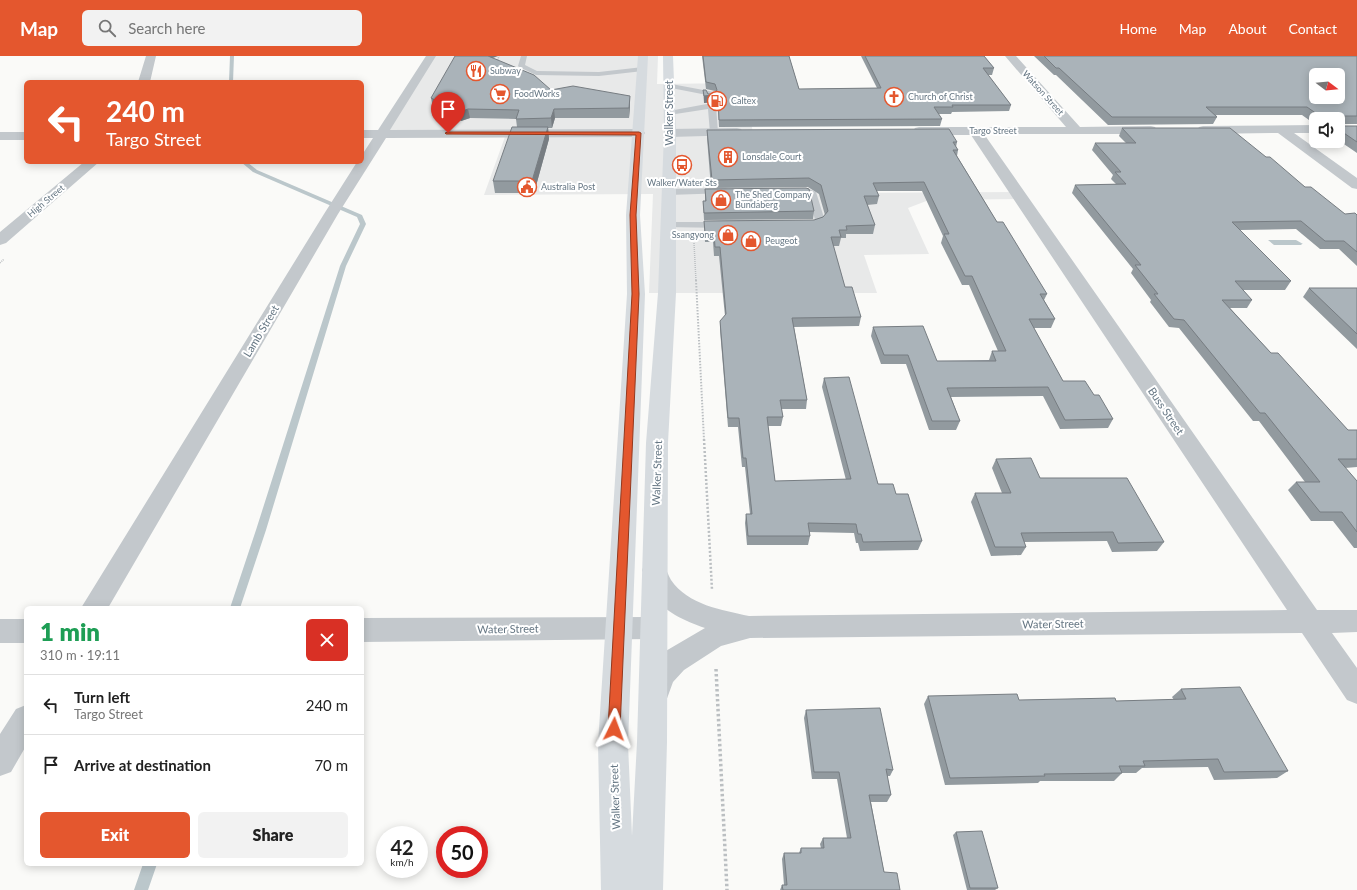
<!DOCTYPE html>
<html lang="en">
<head>
<meta charset="utf-8">
<style>
  :root { --surface:#fff; --page:#f2f2f2; --text:#222; --muted:#767676; --line:#e0e0e0; --accent:#e4572e }
  body { margin:0; font-family:Lato,sans-serif; background:var(--page); color:var(--text); height:100vh; display:flex; flex-direction:column; font-size:15px; white-space:nowrap }
  * { box-sizing:border-box; margin:0 }
  p { font-size:13px; color:var(--muted) }
  .icon { flex:none; width:22px; height:22px; fill:none; stroke:currentColor; stroke-width:2; stroke-linecap:round; stroke-linejoin:round }
  .map { position:relative; flex:1; overflow:hidden }
  .details { position:absolute; left:24px; top:550px; width:340px; height:260px; display:flex; flex-direction:column; background:var(--surface); border-radius:6px; box-shadow:0 2px 10px #0003 }
  .details>* { flex:none }
  .guide { position:absolute; left:24px; top:24px; width:340px; height:84px; border-radius:6px; box-shadow:0 2px 10px #0003; background:#e4572e; color:#fff; overflow:hidden }
  .needle { width:26px; rotate:106deg }
  .controls { position:absolute; left:1309px; top:12px; display:grid; gap:8px }
  .controls a { display:grid; place-items:center; width:36px; height:36px; border-radius:6px; background:var(--surface); box-shadow:0 2px 10px #0003; font-size:20px }
  .speed { position:absolute; left:376px; top:770px; display:flex; gap:8px; font-size:20px; font-weight:700; text-align:center }
  .speed>* { display:grid; place-content:center; width:52px; height:52px; border-radius:50%; background:var(--surface); box-shadow:0 2px 10px #0003; line-height:1 }
  .speed small { font-size:10px; font-weight:400 }
  .speed .limit { border:6px solid #d22; background:#fff; color:#111 }
  .pin { position:absolute; display:grid; place-items:center; width:34px; height:34px; color:#fff; margin:-41px -17px; border-radius:50% 50% 50% 0; rotate:-45deg; box-shadow:0 0 4px #0007 }
  .pin .icon { rotate:45deg }
  .me { position:absolute; width:44px; margin:-22px; rotate:3deg; stroke-linejoin:round; filter:drop-shadow(0 0 3px #0008) }
  .turn { display:flex; align-items:center; gap:14px; height:84px; padding:0 16px; font-size:18px }
  .turn .icon { width:52px; height:52px; stroke-width:2.5 }
  .turn b { display:block; font-size:28px; line-height:34px }
  .round { display:grid; place-items:center; flex:none; width:42px; height:42px; border-radius:6px; background:var(--page) }
  .summary { display:flex; align-items:center; justify-content:space-between; height:68px; padding:0 16px }
  h1 { font-size:24px; font-weight:800; line-height:30px; color:#1e9e55 }
  .primary-button { display:flex; gap:8px; margin-top:auto; padding:8px 16px }
  .primary-button a { flex:1; height:46px; border-radius:6px; background:var(--accent); color:#fff; font-size:16px; font-weight:800; line-height:46px; text-align:center }
  .primary-button a+a { background:var(--page); color:var(--text) }
  ul { padding:0; list-style:none }
  li { display:flex; align-items:center; gap:12px; height:60px; padding:0 16px; border-top:1px solid var(--line) }
  li div { flex:1 }
  li b { display:block; font-size:15px }
  li em { font-style:normal }
  header { display:flex; align-items:center; gap:24px; box-sizing:border-box; height:56px; padding:0 20px; background:var(--accent); color:#fff }
  header strong { font-size:19px }
  nav { display:flex; gap:22px; margin-inline-start:auto; font-size:14px }
  .search { width:280px; height:36px; background:var(--page); display:flex; align-items:center; gap:10px; box-sizing:border-box; padding:0 14px; border-radius:6px; color:var(--muted); font-size:15px }
  .map>svg:first-child { display:block }
</style>
</head>
<body>
<header>
<strong>Map</strong>
<div class="search"><svg class="icon" aria-label="search" viewBox="0 0 24 24"><circle cx="10" cy="10" r="6"/><path d="M15 15l6 6"/></svg>Search here</div>
<nav><a>Home</a><a>Map</a><a>About</a><a>Contact</a></nav>
</header>
<div class="map">
<svg width="1357" height="834" viewBox="0 0 1357 834">
  <rect width="100%" height="100%" fill="#fafaf8"/>
  <path fill="#e8e9e9" d="M429 0H658L657 28 744 27 753 77 843 137 1015 136 1020 143 929 144 908 152 929 198 864 199 877 237H649L653 138 484 139 506 78H381Z"/>
  <path fill="#bbc7cb" d="M1268 184H1296L1303 188H1301L1302 189H1274Z"/>
  <g fill="none" stroke-linecap="round" stroke-linejoin="round">
    <path fill="#bbc7cb" fill-rule="evenodd" d="M230 0H234L233 26H229Z
      M241 106H247L257 114 362 159 366 168 346 210 266 474 240 552H230L256 474 340 210 360 168 357 161 253 116Z
      M143 808H157L148 834H134Z"/>
    <path stroke="#bbbfc2" stroke-width="1.5" stroke-dasharray="1 1" stroke-linecap="butt" d="M497 6 499 0
      M694 187 696 225
      M0 207 4 203"/>
    <path stroke="#bbbfc2" stroke-width="2" stroke-dasharray="1.5 1.5" stroke-linecap="butt" d="M696 224 704 384"/>
    <path stroke="#bbbfc2" stroke-width="2.5" stroke-dasharray="2 2" stroke-linecap="butt" d="M704 383 712 534"/>
    <path stroke="#bbbfc2" stroke-width="3.5" stroke-dasharray="2.5 2.5" stroke-linecap="butt" d="M716 613 727 834"/>
    <path fill="#c3c8cc" fill-rule="evenodd" d="M521 0H527L525 9 537 15 599 16 643 11 646 13 643 15 599 20 536 19 519 11 518 10Z
      M666 27 714 36 715 41 714 43H708L707 39 666 31Z
      M712 47 716 49 718 77 714 79 710 77 708 53 669 59 665 57 669 55Z
      M725 132 728 133 730 135 728 137 668 139 663 136 668 133Z
      M792 132H807L816 136 825 165C819 172 810 172 801 170L799 168 801 166 815 164 809 139 805 138 789 137 787 135 789 133Z
      M668 166H724L729 169 724 172 665 171 663 169Z"/>
    <path fill="#c3c8cc" fill-rule="evenodd" d="M146 0H156L150 26H138Z
      M426 0H436L390 74 639 73 643 74 645 77 643 80 639 81 386 82 338 158 108 552H81L324 158 357 106H362V99L373 82H362V74H378Z
      M1005 0H1016L1080 71 1151 70 1155 71 1157 74 1155 77 1151 78H984L1317 554H1357V576L1332 577 1357 612V648L1347 644 1302 577 750 582 721 590 684 614 673 626 665 648 655 652 645 648 641 639 652 610 664 596 705 572C685 565 663 556 652 537 648 529 645 521 642 514L645 507 654 504 663 507C666 512 668 519 671 524 688 549 722 554 749 560L1287 554 971 79H919L915 78 913 75 915 72 919 71H1066Z
      M1316 69V77H1294L1357 122V133L1352 132 1278 77 1203 78 1199 77 1197 74 1199 71 1203 70Z
      M737 72 741 73 743 76 741 79 670 81 666 80 664 77 666 74 670 73Z
      M0 76H26V84H0Z
      M84 106H99L6 187 0 189V176Z
      M653 561 662 564 666 572 662 580 653 583 362 586V562Z
      M0 563H26V587H0Z
      M26 649V690L11 716 0 720V678L16 653Z"/>
    <path fill="#d6dbdf" fill-rule="evenodd" d="M638 0H648L640 159 645 238 628 688 632 780 637 686 646 387 658 237 664 77 663 0H673L676 77V237L668 387 667 686 663 834H601L598 688 627 238 626 159Z"/>
  </g>
  <path fill="#929a9f" d="M702 0H789L799 33 877 32 861 0H984L994 12 992 19H988L1011 49 1009 55 952 56 951 58H938L942 63 940 70 719 71 718 49 712 46 704 47 703 34 708 38H714L715 36V35L706 33Z
    M1034 0H1357V68H1342V70H1357V97L1338 84V63H1316V69L1302 59H1216L1217 61 1213 68 1108 69 1056 19H1054Z
    M493 2 551 34 630 40V49L629 62H555L552 72H548L549 83 534 137H495L493 125 517 71 516 63 470 62 461 65 433 51 431 42Z
    M1122 72 1266 101 1305 131 1345 158 1357 159V210L1339 193H1320L1296 173 1240 174 1291 225 1285 234H1243L1252 244 1247 252H1230L1271 297 1348 374H1357V411L1345 412 1357 425V492H1354L1333 465H1311L1288 434 1296 426H1305L1259 365H1253L1179 272 1169 271 1150 246 1151 244 1131 217 1133 213 1072 137 1075 129 1116 128 1111 123 1113 119 1092 94 1095 87H1126L1119 80Z
    M707 74 957 86 956 91 958 94 957 100 997 166 1047 238 1044 244 1055 263 1051 272H1034L1063 325 1094 339 1113 363 1108 372 1060 373 1043 340 951 341 960 365 956 374H929L906 308H881L871 280 873 271 937 305 989 304 992 295H998L969 229H962L941 187 943 180 922 135H877L879 140 877 148 867 149 875 169 873 178H846V182H841L839 190H833L845 231 861 261 859 270 794 271 807 344 806 353H781L783 361 781 370H768L775 425 846 424 822 331 824 322 878 428 896 438 922 485 918 494 860 495 858 487H856L854 477 809 476 810 480 808 489H747L745 467 746 458H750L745 411H742L738 371H728L720 274V265L725 260 719 200H714L713 186H705L704 165 814 164 823 161 825 159 819 138 808 131 711 132 707 82Z
    M705 133 814 155 813 163 704 164 703 145H705Z
    M1309 232H1357V293L1303 241Z
    M996 403 1040 422 1164 486 1157 495 1112 496 1107 485 1024 486 1026 491 1021 499 991 500 971 446 975 437H1002L992 412Z
    M1181 633 1288 715 1277 722 1214 724 1208 711 1142 712 1136 717H1122L1114 725H1040L1038 727 945 729 924 648 928 640 1019 644 1116 645 1174 644 1172 641Z
    M806 654 893 714 890 720H887L891 739 887 746H871L884 816 900 834H780L782 829H784L782 803 784 797H799L801 792H821L820 788 823 782H847L837 723H812L804 662Z
    M956 776 998 832 995 834H967L953 779Z"/>
  <path fill="#777d82" d="M481 0H498L482 6Z
    M712 39V46L704 47V40Z
    M630 40V49L629 62V52Z
    M468 53 470 62 461 65 459 56Z
    M554 53 555 62 552 72 551 62Z
    M548 71 549 83 534 137 532 125Z"/>
  <path fill="#aab3b9" stroke="#777d82" fill-rule="evenodd" d="M455 0H488L534 19 551 34 573 30 630 40 629 52 554 53 551 62 516 63 519 54 468 53 459 56 431 42Z
    M703 0H789L799 33 881 32 865 0H984L994 12H983L1011 49H952L953 51H934L942 63 719 64 718 42 712 39 704 40 703 34H706L708 38H714L717 34 715 28 706 26Z
    M1044 0H1357V60H1342V70H1357V86L1338 73V63H1324L1307 51H1206L1217 61H1112L1059 12H1056ZM1316 19H1338V41H1316Z
    M512 71H548L532 125H493Z
    M1122 72H1230L1266 101H1270L1305 131H1311L1345 158 1355 157 1357 159V196L1344 185H1325L1301 165 1232 166 1291 225H1235L1252 244H1222L1271 297H1278L1348 374H1357V403H1338L1357 425V476L1342 456H1320L1296 426H1320L1265 357H1260L1184 264 1174 263 1154 238H1158L1135 209H1141L1075 129 1126 128 1115 116H1121L1095 87H1136Z
    M949 73 957 86H953L958 94H953L997 166H1003L1047 238H1040L1055 263H1029L1063 325H1085L1094 339H1099L1113 363 1065 364 1048 331 947 332 960 365H932L908 299H884L873 271 923 270 937 305H996L992 295H1006L972 220H965L944 178H949L924 126 873 127 879 140H864L875 169 846 170 847 174H839L841 181H831L845 231H852L861 261 792 262 807 344H780L783 361H767L775 425 851 423 824 322 849 321 878 428H893L896 438H908L922 485 863 486 861 478H858L856 468 808 467 810 480H748L746 458H752L746 402H743L739 362H728L720 265 726 258 720 191H715L714 177H705L704 165 814 164 823 161 828 155 821 129 809 122 712 124 707 74Z
    M806 132 809 133 814 155 704 157 703 145H706L705 133Z
    M1309 232H1357V278Z
    M1031 402 1040 422H1127L1164 486 1118 487 1113 476 1021 477 1026 491H995L975 437H1011L996 403Z
    M1240 631 1288 715 1224 716 1218 703 1143 705 1145 710H1119L1122 717 1044 718 1045 720 950 722 928 640 1017 638 1019 644 1115 642 1116 645 1186 643 1181 633Z
    M880 652 893 714 886 713 891 739H869L884 816 897 817 900 834H783L782 829H787L784 797H801V792H824L823 782H851L839 716H814L806 654Z
    M982 775 998 832H970L956 776Z"/>
  <path fill="#e4572e" stroke="#94391e" d="M448 76H639L641 77 636 159 639 238 620 673 618 678 614 679 610 678 608 673 632 238 630 159 636 79 446 78 445 77Z"/>
  <defs>
    <g id="restaurant-ring" transform="scale(1)"><circle r="9.5" fill="#fff" stroke="#e4572e" stroke-width="1.5"/><path d="M-5-6h1v4h1v-4h1v4h1v-4h1v5L-1.5 .5V6h-2V.5L-5-1ZM5-6V6H3V1.5H1.5Q1.5-4 5-6Z" fill="#e4572e"/></g>
    <g id="supermarket-ring" transform="scale(1)"><circle r="9.5" fill="#fff" stroke="#e4572e" stroke-width="1.5"/><path d="M-6-5.5h2.5l.6 2H6L4.5 2H-2.5L-4.4-4H-6ZM-1.5 3.2a1.3 1.3 0 1 0 .1 0ZM3 3.2a1.3 1.3 0 1 0 .1 0Z" fill="#e4572e"/></g>
    <g id="church-ring" transform="scale(1)"><circle r="9.5" fill="#fff" stroke="#e4572e" stroke-width="1.5"/><path d="M-1.2-6h2.4v3.5h3.3v2.4h-3.3V6h-2.4V-.1h-3.3v-2.4h3.3Z" fill="#e4572e"/></g>
    <g id="fuel-ring" transform="scale(1)"><circle r="9.5" fill="#fff" stroke="#e4572e" stroke-width="1.5"/><path d="M-5.5-6h7V0h2V4h1.3V-2.5L3-4.5l.8-.8L6-3V5H2.5V1h-1V6h-7ZM-4.2-4.7v3.2H.2V-4.7Z" fill="#e4572e"/></g>
    <g id="building-ring" transform="scale(1)"><circle r="9.5" fill="#fff" stroke="#e4572e" stroke-width="1.5"/><path d="M-4-6H4V6H1V3H-1V6H-4ZM-2.5-4.3h1.7v1.8h-1.7ZM.8-4.3h1.7v1.8H.8ZM-2.5-1h1.7V.8h-1.7ZM.8-1h1.7V.8H.8Z" fill="#e4572e"/></g>
    <g id="bus-ring" transform="scale(1)"><circle r="9.5" fill="#fff" stroke="#e4572e" stroke-width="1.5"/><path d="M-5-6H5V4H4V6H2V4H-2V6H-4V4H-5ZM-3.5-4V0h7V-4ZM-3.5 1.2v1.5H-2V1.2ZM2 1.2v1.5H3.5V1.2Z" fill="#e4572e"/></g>
    <g id="civic-ring" transform="scale(1)"><circle r="9.5" fill="#fff" stroke="#e4572e" stroke-width="1.5"/><path d="M-.6-6.5H3V-4.5H.6V-3L4-1V1h2V6H-6V1h2V-1L-.6-3ZM-1.2 2.5V6h2.4V2.5Z" fill="#e4572e"/></g>
    <g id="shop-ring" transform="scale(1)"><circle r="9.5" fill="#fff" stroke="#e4572e" stroke-width="1.5"/><path d="M-5-2.5h2.3a2.7 3.5 0 0 1 5.4 0H5L5.5 6h-11ZM-1.5-2.5h3a1.5 2.3 0 0 0-3 0Z" fill="#e4572e"/></g>
  </defs>
  <g fill-rule="evenodd">
    <use href="#restaurant-ring" x="476" y="15"/>
    <use href="#supermarket-ring" x="500" y="38"/>
    <use href="#church-ring" x="894" y="41"/>
    <use href="#fuel-ring" x="717" y="45"/>
    <use href="#building-ring" x="728" y="101"/>
    <use href="#bus-ring" x="682" y="109"/>
    <use href="#civic-ring" x="527" y="131"/>
    <use href="#shop-ring" x="721" y="144"/>
    <use href="#shop-ring" x="728" y="179"/>
    <use href="#shop-ring" x="751" y="185"/>
  </g>
  <g text-anchor="middle" stroke-width="4" stroke-linejoin="round" paint-order="stroke">
    <g font-size="9" fill="#657683" stroke="#fff" text-anchor="start">
      <text x="490" y="18">Subway</text>
      <text x="514" y="41">FoodWorks</text>
      <text x="908" y="44">Church of Christ</text>
      <text x="731" y="48">Caltex</text>
      <text x="742" y="104">Lonsdale Court</text>
      <text x="682" y="130" text-anchor="middle">Walker/Water Sts</text>
      <text x="541" y="134">Australia Post</text>
      <text x="735" y="142">The Shed Company<tspan x="735" dy="10">Bundaberg</tspan></text>
      <text x="714" y="182" text-anchor="end">Ssangyong</text>
      <text x="765" y="188">Peugeot</text>
    </g>
    <g font-size="9" fill="#657683" stroke="#fff">
      <text transform="translate(1043 37) rotate(48)" y="3">Watson Street</text>
      <text x="993" y="78">Targo Street</text>
      <text transform="translate(46 145) rotate(-40)" y="3">High Street</text>
    </g>
    <g font-size="11" fill="#657683" stroke="#fff">
      <text transform="translate(669 57) rotate(-90)" y="4">Walker Street</text>
      <text transform="translate(261 275) rotate(-59)" y="4">Lamb Street</text>
      <text transform="translate(1166 355) rotate(56)" y="4">Buss Street</text>
      <text transform="translate(657 417) rotate(-88)" y="4">Walker Street</text>
      <text transform="translate(1053 568) rotate(-1)" y="4">Water Street</text>
      <text transform="translate(508 573) rotate(-1)" y="4">Water Street</text>
      <text transform="translate(615 741) rotate(-92)" y="4">Walker Street</text>
    </g>
  </g>
</svg>
<div class="controls">
<a><svg class="needle" viewBox="-14 -14 28 28"><path d="M0-13l5 13h-10z" fill="#e53935"/><path d="M0 13l5-13h-10z" fill="#767676"/></svg></a>
<a><svg class="icon" aria-label="sound" viewBox="0 0 24 24"><path d="M4 9h4l5-4v14l-5-4H4zM17 9q2 3 0 6"/></svg></a>
</div>
<div class="speed"><div>42<small>km/h</small></div><div class="limit">50</div></div>
<div class="pin" style="left:448px;top:77px;background:#d93025"><svg class="icon" aria-label="arrive" viewBox="0 0 24 24"><path d="M6 21V4h12l-3 4 3 4H6"/></svg></div>
<svg class="me" style="left:614px;top:673px" viewBox="-20 -20 40 40"><path d="M0-17L14 15 0 8-14 15z" fill="#e4572e" stroke="#fff" stroke-width="4"/></svg>
<div class="guide">
<div class="turn"><svg class="icon" aria-label="left" viewBox="0 0 24 24"><path d="M17 20v-9H6M10 6l-5 5 5 5"/></svg><div><b>240 m</b>Targo Street</div></div>
</div>
<section class="details">
<div class="summary"><div><h1>1 min</h1><p>310 m · 19:11</p></div><a class="round" style="background:#d93025;color:#fff"><svg class="icon" aria-label="close" viewBox="0 0 24 24"><path d="M6 6l12 12M18 6L6 18"/></svg></a></div>
<ul>
<li><svg class="icon" aria-label="left" viewBox="0 0 24 24"><path d="M17 20v-9H6M10 6l-5 5 5 5"/></svg><div><b>Turn left</b><p>Targo Street</p></div><em>240 m</em></li>
<li><svg class="icon" aria-label="arrive" viewBox="0 0 24 24"><path d="M6 21V4h12l-3 4 3 4H6"/></svg><div><b>Arrive at destination</b></div><em>70 m</em></li>
</ul>
<div class="primary-button"><a>Exit</a><a>Share</a></div>
</section>
</div>
</body>
</html>
